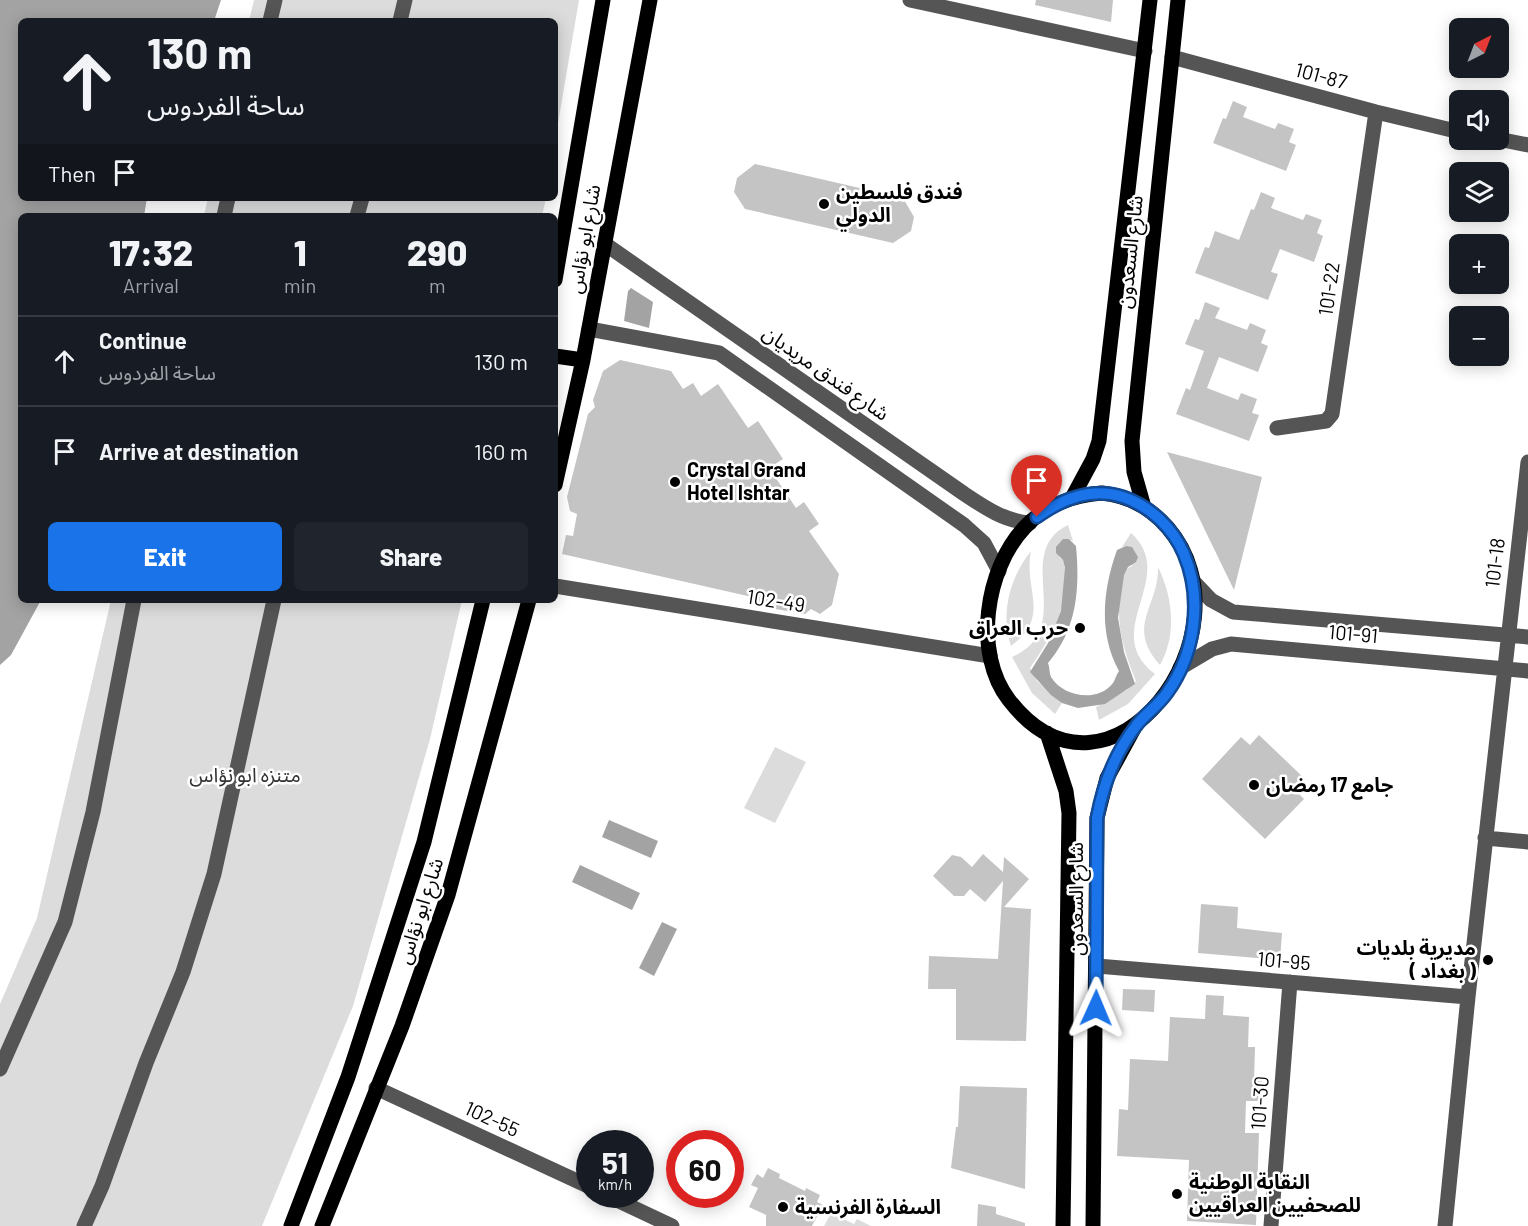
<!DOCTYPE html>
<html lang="en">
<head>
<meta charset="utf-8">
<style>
  :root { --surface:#171b24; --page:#20242c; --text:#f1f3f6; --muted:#9ea1a6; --line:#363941; --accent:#1a73e8 }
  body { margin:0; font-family:Barlow,"Noto Sans Arabic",sans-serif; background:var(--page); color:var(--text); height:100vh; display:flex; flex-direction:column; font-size:22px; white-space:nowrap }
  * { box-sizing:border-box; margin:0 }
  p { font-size:20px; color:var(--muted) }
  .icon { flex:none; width:33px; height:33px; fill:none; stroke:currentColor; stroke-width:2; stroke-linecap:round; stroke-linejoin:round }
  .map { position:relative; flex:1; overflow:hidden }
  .side { position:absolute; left:18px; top:213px; width:540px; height:390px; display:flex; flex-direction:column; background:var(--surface); border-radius:9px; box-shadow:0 3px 15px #0003 }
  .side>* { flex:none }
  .top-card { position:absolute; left:18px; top:18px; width:540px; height:183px; border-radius:9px; box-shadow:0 3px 15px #0003; background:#171b24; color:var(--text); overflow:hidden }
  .needle { width:39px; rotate:42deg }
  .controls { position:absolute; left:1449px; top:18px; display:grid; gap:12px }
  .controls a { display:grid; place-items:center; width:60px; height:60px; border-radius:9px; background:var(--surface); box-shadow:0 3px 15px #0003; font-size:30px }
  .speed { position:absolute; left:576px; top:1130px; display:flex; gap:12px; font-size:30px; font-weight:700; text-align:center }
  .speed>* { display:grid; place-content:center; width:78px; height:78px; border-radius:50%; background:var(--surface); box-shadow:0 3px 15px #0003; line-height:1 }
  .speed small { font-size:15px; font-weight:400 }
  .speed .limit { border:9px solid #d22; background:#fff; color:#111 }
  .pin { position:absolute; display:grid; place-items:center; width:51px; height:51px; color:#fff; margin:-62px -26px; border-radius:50% 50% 50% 0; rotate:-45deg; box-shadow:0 0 6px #0007 }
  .pin .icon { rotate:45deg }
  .me { position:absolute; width:66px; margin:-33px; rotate:1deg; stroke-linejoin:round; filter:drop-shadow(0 0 4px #0008) }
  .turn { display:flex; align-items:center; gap:21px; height:126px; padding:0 30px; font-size:27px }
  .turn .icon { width:78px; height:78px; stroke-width:2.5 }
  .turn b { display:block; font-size:42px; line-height:51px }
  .then { display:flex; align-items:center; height:57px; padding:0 30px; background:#0003; gap:12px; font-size:22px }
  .eta { display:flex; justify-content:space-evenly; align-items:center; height:102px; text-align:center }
  .eta b { font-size:36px; font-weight:800; line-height:42px }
  .button { display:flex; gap:12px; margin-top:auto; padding:12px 30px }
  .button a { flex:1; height:69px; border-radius:9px; background:var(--accent); color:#fff; font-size:24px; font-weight:800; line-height:69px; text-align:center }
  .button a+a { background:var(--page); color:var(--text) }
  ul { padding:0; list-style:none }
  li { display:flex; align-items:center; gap:18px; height:90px; padding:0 30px; border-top:2px solid var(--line) }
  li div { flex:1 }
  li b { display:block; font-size:22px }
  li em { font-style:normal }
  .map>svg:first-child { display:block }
</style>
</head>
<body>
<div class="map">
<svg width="1528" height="1226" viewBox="0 0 1528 1226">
  <rect width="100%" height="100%" fill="#fff"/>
  <path fill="#dcdcdc" d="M254 0H579L555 141V21H249Z
    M208 198H546L542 216H204Z
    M1068 525 1073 541 1069 539 1059 557 1063 560C1074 599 1052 637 1030 668L1037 681 1062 703 1055 714 1032 693 1012 657C1078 628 1011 553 1068 525Z
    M1131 533C1180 577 1098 631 1155 674L1128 704 1099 720 1096 707 1127 690 1136 681C1123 649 1114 620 1122 585 1123 577 1124 569 1132 566L1126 546 1122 547Z
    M1031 551C1023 590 1052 616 1011 646 1000 614 1010 577 1031 551Z
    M1158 567C1173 597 1177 635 1160 665 1125 626 1159 607 1158 567Z
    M111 600H462L430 739 353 1006 262 1226H0V1004L37 918Z
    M775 747 806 762 775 823 744 808Z
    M831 1213 854 1224 857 1219 871 1226H824Z"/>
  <path fill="#a3a3a3" d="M0 0H221L214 21H21V198H147L144 216H21V600H41L11 655 0 665Z
    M631 288 653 302 649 328 624 321 628 291Z
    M1063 539H1069L1076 546C1080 589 1077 629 1048 663 1050 668 1049 673 1051 677 1063 697 1098 703 1113 683 1115 680 1116 675 1119 671 1098 633 1103 589 1117 550L1126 546 1132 547 1138 557 1136 562 1128 567 1124 575 1118 618 1124 652 1135 684 1105 704 1078 708 1062 703 1051 695 1030 672 1048 643 1061 611 1065 568 1063 560 1056 553V547Z
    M609 820 658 841 651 858 602 837Z
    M580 865 640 893 632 910 572 882Z
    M662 922 677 929 654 976 639 968Z"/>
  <path fill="#c4c4c4" d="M1036 0H1113L1111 22 1035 5Z
    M1233 101 1247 107 1243 117 1275 129 1278 123 1294 129 1289 142 1296 145 1286 171 1213 143 1223 118 1226 119Z
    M755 164 903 198 914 217 911 231 893 243 745 209 734 192 737 178Z
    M1261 192 1275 198 1271 208 1303 220 1306 214 1322 220 1317 233 1323 236 1314 262 1280 249 1271 272 1278 274 1268 300 1195 273 1205 247 1209 248 1215 231 1239 240 1251 209 1254 210Z
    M1205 302 1220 308 1215 318 1247 330 1250 323 1266 330 1261 343 1268 346 1258 372 1219 357 1207 388 1238 400 1241 393 1257 399 1252 413 1259 415 1249 441 1176 414 1186 388 1190 390 1204 351 1185 344 1195 319 1199 320Z
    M620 360 671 371 683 389 693 383 701 396 718 384 748 428 758 421 783 459 769 468 796 508 804 502 819 524 809 531 839 574 832 605 820 614 811 609 805 614 757 606 752 597 562 554 566 535 573 536 577 514 570 511 567 497 588 414 595 407 593 400 603 371Z
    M1167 452 1262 477 1234 590Z
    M1259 735 1305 779 1295 790 1304 799 1265 839 1202 779 1241 737 1250 745Z
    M983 854 1003 872 1004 857 1029 879 1004 907 1031 909 1026 1041 956 1040V989H928L929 956 998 959 1003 881 985 902 970 889 964 896H954L933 876 952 855 961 857 972 867Z
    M1201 904 1238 907 1237 928 1282 933 1280 960 1198 953Z
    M1123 989 1155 990 1154 1012 1122 1010Z
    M1206 995 1224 996 1223 1015 1249 1017 1248 1047H1255L1254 1080 1262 1081 1261 1101H1246L1245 1133H1259L1256 1225 1187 1221 1189 1160 1117 1156 1119 1109 1128 1110 1130 1059 1168 1061 1170 1017 1205 1019Z
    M960 1086 1027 1088 1025 1189 951 1168 956 1127H958Z
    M768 1168 780 1174 779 1178 805 1191 806 1188 820 1195 817 1202 823 1205 812 1226H766V1215L749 1207 758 1188 751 1185 757 1174 763 1178Z
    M978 1204 996 1207V1214L1025 1223V1226H977Z"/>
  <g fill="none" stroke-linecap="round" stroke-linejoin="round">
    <path stroke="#555" stroke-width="15" d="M910 0 1145 51
      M270 21 275 0
      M400 21 405 0
      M1172 57 1376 112 1460 132
      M1498 139 1528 145
      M224 216 228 198
      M357 216 362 198
      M605 244 963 493C984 507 1004 521 1030 523
      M589 329 719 353 964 525 984 543 999 571
      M1277 428 1326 421 1332 414 1376 112
      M1192 580 1211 600 1233 612 1528 637
      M555 586 990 656
      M1180 668 1212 649 1231 644 1528 671
      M1485 838 1528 842
      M1097 966 1468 997
      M0 1069 65 922 93 812 134 600
      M376 1088 590 1187
      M604 1194 672 1226
      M84 1226 102 1186 146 1063 183 972 214 874 274 600
      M1271 1226 1290 982
      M1445 1226 1468 997 1528 462"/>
    <path stroke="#000" stroke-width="15" d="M555 280 603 0
      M555 356 583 360
      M555 485 583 360 650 0
      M1102 493C1129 496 1150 507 1168 528 1256 631 1110 830 1009 700 973 654 985 569 1025 527 1045 506 1073 495 1102 493Z
      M1072 498 1093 459 1099 441 1150 0
      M1144 507 1134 472 1132 441 1178 0
      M1047 733 1066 791 1069 813 1063 1226
      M291 1226 348 1077 424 842 483 600
      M322 1226 402 1026 448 895 529 600
      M1093 1226 1097 818 1107 778 1136 725"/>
  </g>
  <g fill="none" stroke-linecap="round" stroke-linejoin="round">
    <g stroke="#114b97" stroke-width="15">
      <path id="route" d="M1037 517C1062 499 1092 487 1123 497 1150 506 1173 528 1184 554 1203 599 1195 654 1167 693 1158 706 1144 715 1136 726 1115 753 1103 785 1097 818L1096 1008"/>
    </g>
    <use href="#route" stroke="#1a73e8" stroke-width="10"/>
  </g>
  <g fill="#000" stroke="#fff" stroke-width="2">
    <circle cx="824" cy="204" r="6"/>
    <circle cx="675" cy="482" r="6"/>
    <circle cx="1080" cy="628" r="6"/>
    <circle cx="1254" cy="785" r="6"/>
    <circle cx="1488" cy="960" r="6"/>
    <circle cx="1177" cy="1194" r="6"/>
    <circle cx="783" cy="1207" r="6"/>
  </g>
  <g text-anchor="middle" stroke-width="5" stroke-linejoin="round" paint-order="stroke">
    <g font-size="20" fill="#000" stroke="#fff">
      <text transform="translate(1321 76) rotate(15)" y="7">101-87</text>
      <text transform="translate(584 239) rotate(-80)" y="7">شارع ابو نؤاس</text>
      <text transform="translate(1130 252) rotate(-84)" y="7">شارع السعدون</text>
      <text transform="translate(1329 289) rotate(-82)" y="7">101-22</text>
      <text transform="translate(826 373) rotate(35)" y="7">شارع فندق مريديان</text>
      <text transform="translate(1495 563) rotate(-83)" y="7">101-18</text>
      <text transform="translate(776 601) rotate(9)" y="7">102-49</text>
      <text transform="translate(1353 634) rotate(5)" y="7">101-91</text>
      <text transform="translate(1076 899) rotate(-90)" y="7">شارع السعدون</text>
      <text transform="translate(420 911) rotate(-72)" y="7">شارع ابو نؤاس</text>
      <text transform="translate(1284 961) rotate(5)" y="7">101-95</text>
      <text transform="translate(1260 1103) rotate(-86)" y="7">101-30</text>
      <text transform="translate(492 1119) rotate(25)" y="7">102-55</text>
    </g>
    <g font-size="20" font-weight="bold" fill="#000" stroke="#fff" text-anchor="start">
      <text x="836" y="199">فندق فلسطين<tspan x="836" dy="23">الدولي</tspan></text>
      <text x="687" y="477">Crystal Grand<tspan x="687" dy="23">Hotel Ishtar</tspan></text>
      <text x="1068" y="635" text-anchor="end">حرب العراق</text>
      <text x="1266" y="792">جامع 17 رمضان</text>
      <text x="1476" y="955" text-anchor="end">مديرية بلديات<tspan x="1476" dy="23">( بغداد )</tspan></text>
      <text x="1189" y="1189">النقابة الوطنية<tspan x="1189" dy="23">للصحفيين العراقيين</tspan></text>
      <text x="795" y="1214">السفارة الفرنسية</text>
    </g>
    <g font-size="20" fill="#333" stroke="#fff">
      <text x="245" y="782">متنزه ابو نؤاس</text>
    </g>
  </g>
</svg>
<div class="controls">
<a><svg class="needle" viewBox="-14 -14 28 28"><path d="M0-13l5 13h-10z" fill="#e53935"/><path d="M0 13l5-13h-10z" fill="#9ea1a6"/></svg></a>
<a><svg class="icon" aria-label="sound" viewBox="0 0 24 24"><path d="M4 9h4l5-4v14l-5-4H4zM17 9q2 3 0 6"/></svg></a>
<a><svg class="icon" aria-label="layers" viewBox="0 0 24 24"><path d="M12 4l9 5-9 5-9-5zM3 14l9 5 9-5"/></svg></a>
<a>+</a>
<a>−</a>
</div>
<div class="speed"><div>51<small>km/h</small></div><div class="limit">60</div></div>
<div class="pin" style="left:1037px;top:517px;background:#d93025"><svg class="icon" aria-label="arrive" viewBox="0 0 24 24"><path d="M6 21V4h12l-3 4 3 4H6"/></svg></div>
<svg class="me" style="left:1096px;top:1008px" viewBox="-20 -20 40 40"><path d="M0-17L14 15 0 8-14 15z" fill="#1a73e8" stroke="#fff" stroke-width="4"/></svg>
<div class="top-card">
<div class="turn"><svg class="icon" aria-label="ahead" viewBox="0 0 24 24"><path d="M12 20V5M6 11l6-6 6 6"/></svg><div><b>130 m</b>ساحة الفردوس</div></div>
<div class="then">Then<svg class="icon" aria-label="arrive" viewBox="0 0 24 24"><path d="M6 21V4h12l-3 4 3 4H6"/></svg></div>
</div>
<section class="side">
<div class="eta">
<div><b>17:32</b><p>Arrival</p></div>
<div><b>1</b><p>min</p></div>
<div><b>290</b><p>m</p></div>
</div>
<ul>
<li><svg class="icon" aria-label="ahead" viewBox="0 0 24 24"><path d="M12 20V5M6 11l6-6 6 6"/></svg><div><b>Continue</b><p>ساحة الفردوس</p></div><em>130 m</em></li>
<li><svg class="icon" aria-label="arrive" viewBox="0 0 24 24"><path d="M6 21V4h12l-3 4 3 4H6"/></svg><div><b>Arrive at destination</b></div><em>160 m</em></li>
</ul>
<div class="button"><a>Exit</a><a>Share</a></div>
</section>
</div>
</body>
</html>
